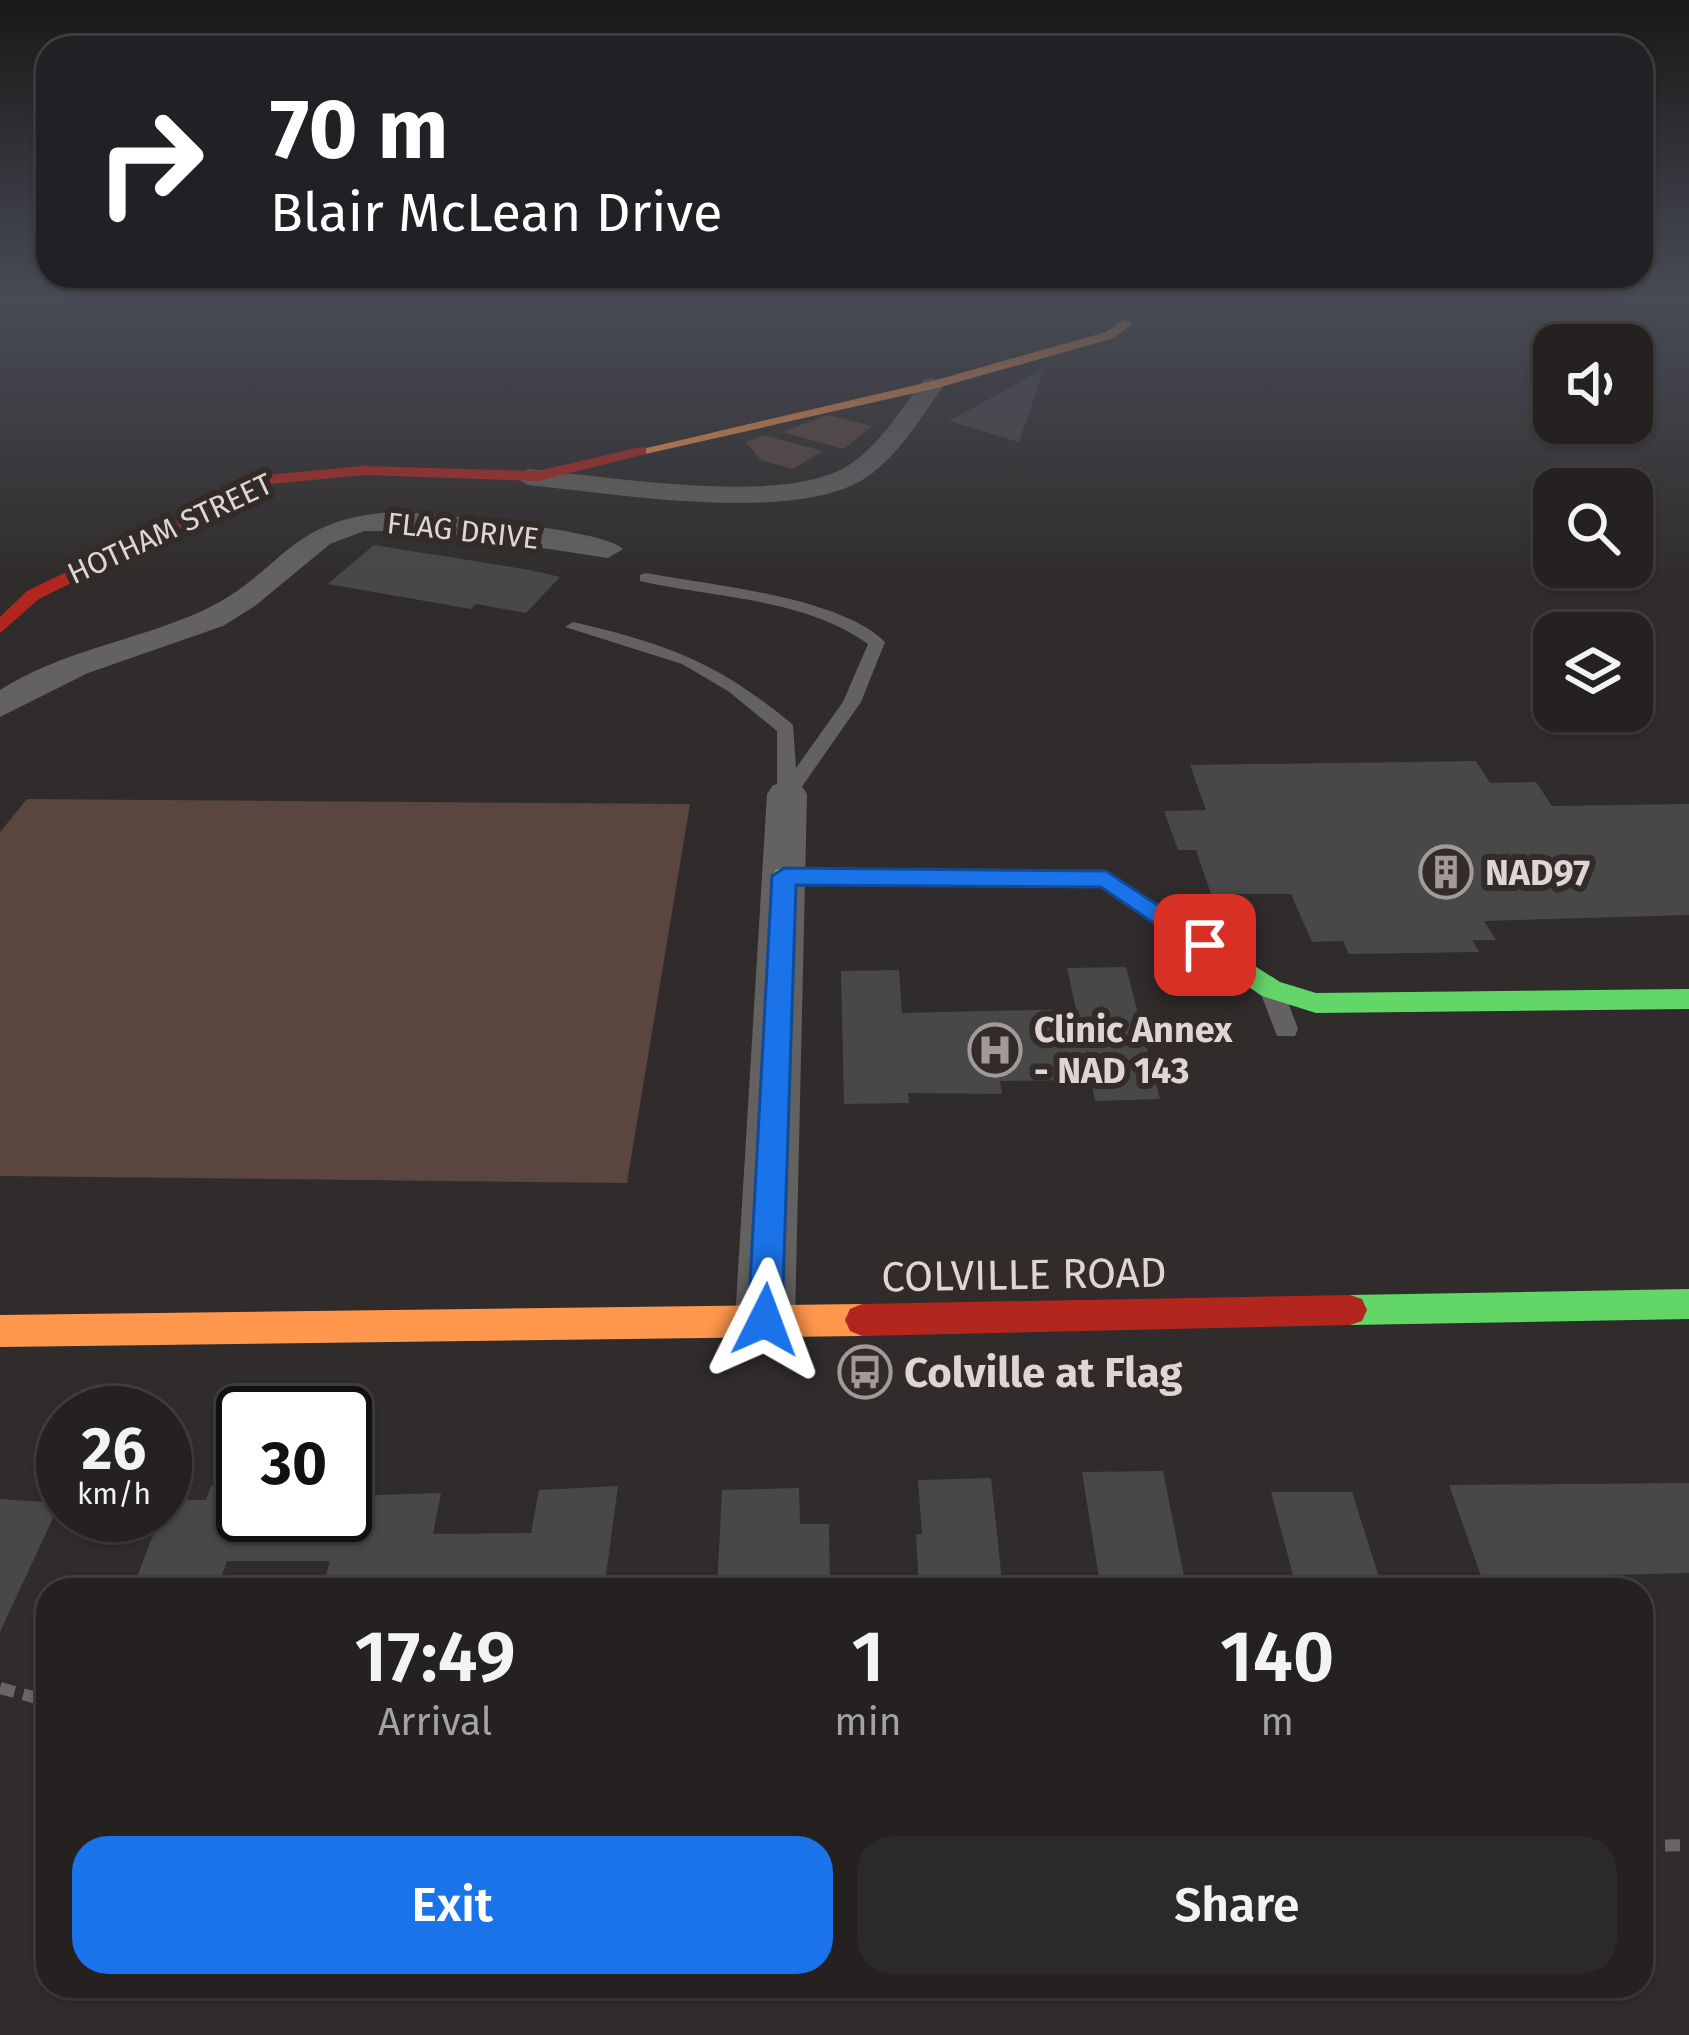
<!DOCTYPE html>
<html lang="en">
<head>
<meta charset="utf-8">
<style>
  :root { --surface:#242120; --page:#2c2929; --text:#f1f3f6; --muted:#a3a3a5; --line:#413e3e; --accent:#1a73e8 }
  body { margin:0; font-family:"Fira Sans",sans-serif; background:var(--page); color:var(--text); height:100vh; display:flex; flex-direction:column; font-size:45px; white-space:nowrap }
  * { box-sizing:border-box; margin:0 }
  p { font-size:39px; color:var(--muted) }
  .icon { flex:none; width:66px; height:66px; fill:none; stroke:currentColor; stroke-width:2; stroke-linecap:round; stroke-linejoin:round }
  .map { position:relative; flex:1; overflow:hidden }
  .side { position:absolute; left:36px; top:1578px; width:1617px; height:420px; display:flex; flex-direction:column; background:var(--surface); border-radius:36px; box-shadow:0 3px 9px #0004,0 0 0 3px var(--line) }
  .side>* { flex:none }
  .hud { position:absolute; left:36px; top:36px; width:1617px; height:252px; border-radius:36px; box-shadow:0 3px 9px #0004,0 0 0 3px var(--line); background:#202124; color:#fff; overflow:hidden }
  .buttons { position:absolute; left:1533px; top:324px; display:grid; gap:24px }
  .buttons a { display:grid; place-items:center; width:120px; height:120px; border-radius:24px; background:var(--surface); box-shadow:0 3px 9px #0004,0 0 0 3px var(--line); font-size:60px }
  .speed { position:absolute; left:36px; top:1386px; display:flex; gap:24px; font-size:60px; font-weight:700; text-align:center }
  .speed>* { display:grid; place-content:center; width:156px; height:156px; border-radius:50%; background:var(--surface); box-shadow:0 3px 9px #0004,0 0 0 3px var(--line); line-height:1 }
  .speed small { font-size:30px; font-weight:400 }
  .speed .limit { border:6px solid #111; border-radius:18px; background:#fff; color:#111 }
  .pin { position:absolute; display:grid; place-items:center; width:102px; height:102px; color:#fff; margin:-51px; border-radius:24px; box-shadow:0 6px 18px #0006 }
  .me { position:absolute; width:132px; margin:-66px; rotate:3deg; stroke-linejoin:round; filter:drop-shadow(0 0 9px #0008) }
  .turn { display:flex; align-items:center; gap:42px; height:252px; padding:0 36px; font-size:54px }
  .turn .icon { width:156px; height:156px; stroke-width:2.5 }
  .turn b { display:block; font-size:84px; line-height:102px }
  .eta { display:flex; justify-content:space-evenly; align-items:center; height:204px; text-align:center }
  .eta b { font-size:72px; font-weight:600; line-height:84px }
  .action { display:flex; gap:24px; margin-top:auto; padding:24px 36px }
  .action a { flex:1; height:138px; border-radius:36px; background:var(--accent); color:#fff; font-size:48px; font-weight:600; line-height:138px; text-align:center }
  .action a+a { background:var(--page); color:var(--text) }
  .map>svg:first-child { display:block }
</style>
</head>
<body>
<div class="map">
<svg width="1689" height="2035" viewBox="0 0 1689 2035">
  <rect width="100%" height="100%" fill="#302c2b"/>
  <path fill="#5b453f" d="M828 415 872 426 844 449 782 432Z
    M763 435 823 451 793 469 761 460 746 442Z
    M27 799 690 804 627 1183 0 1176V832Z"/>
  <path fill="#484848" d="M1044 369 1019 442 949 421Z
    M374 545 530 570 560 577 526 613 476 604 471 609 328 584Z
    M1476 761 1490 783 1536 782 1552 806 1689 804V915L1484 921 1496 940H1472L1479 952 1349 954 1343 941 1312 942 1291 894H1211L1196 850H1178L1164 811 1206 810 1190 765Z
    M1126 967 1160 1099 1095 1101 1091 1080 1000 1081 1002 1094 908 1093 909 1103 844 1104 841 971 899 970 902 1013 1076 1009 1067 968Z
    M1163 1471 1186 1586 1101 1590 1082 1472Z
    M991 1478 1003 1590H919L916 1534H922L918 1480Z
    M1689 1483V1573L1567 1576 1573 1590H1486L1449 1485Z
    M243 1485V1519H341L347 1496 441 1493 433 1534 531 1533 539 1490 618 1486 604 1590 323 1586 330 1561H227L217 1590H132L167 1499 206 1500 211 1486Z
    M799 1488 800 1524H829L830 1590H717L722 1490Z
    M1271 1492H1352L1383 1590H1297Z
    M0 1499 60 1503 0 1632Z"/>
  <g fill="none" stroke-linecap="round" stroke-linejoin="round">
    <path stroke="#686665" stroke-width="3" stroke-dasharray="4.5 3" stroke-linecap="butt" d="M1658 299 1689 303"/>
    <path stroke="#686665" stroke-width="12" stroke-dasharray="15 9" stroke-linecap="butt" d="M0 1688 48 1701
      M1641 1846 1689 1845"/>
    <path fill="#646261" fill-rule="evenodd" d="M646 573C710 585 840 597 885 642L861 702 794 798 787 800 777 794V731L728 691 682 664 565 627 573 622C667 644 718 662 793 725L796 768 843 702 868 644C805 598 714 598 640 581V575Z
      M1271 980 1283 989 1298 1029 1295 1036H1277L1259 989Z"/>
    <path fill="#646261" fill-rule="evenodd" d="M932 378 944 385C922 416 899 455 867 477 797 525 612 493 528 485L514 477 528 469C605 476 775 505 842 469 877 451 900 409 924 380Z
      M395 512C430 513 606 529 623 549L608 558 431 531H364L330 544 255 606 223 626 88 673 0 717V690C61 651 134 641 200 612 284 574 284 518 395 512Z
      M787 782 801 785 807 794 795 1320 786 1340 765 1348 744 1340 735 1320 767 794 773 785Z"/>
    <path fill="#63d668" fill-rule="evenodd" d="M784 868 1106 871 1280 982 1316 993 1689 989V1009L1316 1013 1262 996 1101 887 776 882 772 876 776 870Z
      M1689 1289V1319L1350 1325 1338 1321 1333 1310 1338 1299 1350 1295Z"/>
    <path fill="#ff974d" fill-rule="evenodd" d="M1123 320 1133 323 1114 338 937 388 641 455 634 451 929 382 1106 332Z
      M862 1304 874 1309 879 1320 874 1331 862 1336 0 1347V1315Z"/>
    <path fill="#b3261e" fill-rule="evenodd" d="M641 447 646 448V454L538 481 363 475 272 484 39 599 0 633V617L27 591 267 475 363 466 538 471Z
      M1350 1295 1362 1299 1367 1310 1362 1321 1350 1325 862 1336 850 1331 845 1320 850 1309 862 1304Z"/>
  </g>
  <linearGradient id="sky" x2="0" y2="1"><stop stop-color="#1a1818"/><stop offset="0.51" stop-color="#484b55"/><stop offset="1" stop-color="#484b55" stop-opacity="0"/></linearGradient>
  <rect width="1689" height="584" fill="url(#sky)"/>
  <path fill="#1a73e8" stroke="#114b97" stroke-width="3" d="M784 868 1106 871 1218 945 1214 952H1196L1101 887 796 885 782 1320 777 1331 765 1336 753 1331 748 1320 772 876Z"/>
  <defs>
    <g id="building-ring" transform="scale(2.7)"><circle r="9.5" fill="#332b28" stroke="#a09b9a" stroke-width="1.5"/><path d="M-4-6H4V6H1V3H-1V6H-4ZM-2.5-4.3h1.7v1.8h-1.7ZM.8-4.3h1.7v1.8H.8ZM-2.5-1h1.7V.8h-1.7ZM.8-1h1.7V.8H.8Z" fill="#a09b9a"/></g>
    <g id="hospital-ring" transform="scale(2.7)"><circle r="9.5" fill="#332b28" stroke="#a09b9a" stroke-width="1.5"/><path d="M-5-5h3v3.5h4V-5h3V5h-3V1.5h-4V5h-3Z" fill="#a09b9a"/></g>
    <g id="bus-ring" transform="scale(2.7)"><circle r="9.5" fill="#332b28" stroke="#a09b9a" stroke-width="1.5"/><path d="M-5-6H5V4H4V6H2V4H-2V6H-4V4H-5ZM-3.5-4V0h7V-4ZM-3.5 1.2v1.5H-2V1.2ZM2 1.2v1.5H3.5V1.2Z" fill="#a09b9a"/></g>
  </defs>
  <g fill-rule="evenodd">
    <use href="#building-ring" x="1446" y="872"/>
    <use href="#hospital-ring" x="995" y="1050"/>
    <use href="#bus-ring" x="865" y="1372"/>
  </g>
  <g text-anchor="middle" stroke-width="12" stroke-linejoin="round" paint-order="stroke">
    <g font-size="30" fill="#dcd7d6" stroke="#332b28">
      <text transform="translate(170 529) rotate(-25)" y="10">HOTHAM STREET</text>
      <text transform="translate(463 531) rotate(6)" y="10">FLAG DRIVE</text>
    </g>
    <g font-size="36" font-weight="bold" fill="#dcd7d6" stroke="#332b28" text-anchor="start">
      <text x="1485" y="885">NAD97</text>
      <text x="1034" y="1042">Clinic Annex<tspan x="1034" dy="41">- NAD 143</tspan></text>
    </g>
    <g font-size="42" fill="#dcd7d6" stroke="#332b28">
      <text transform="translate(1024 1274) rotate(-1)" y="15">COLVILLE ROAD</text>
    </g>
    <g font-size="42" font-weight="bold" fill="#dcd7d6" stroke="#332b28" text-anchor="start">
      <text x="904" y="1387">Colville at Flag</text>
    </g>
  </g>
</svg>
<div class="buttons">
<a><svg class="icon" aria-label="sound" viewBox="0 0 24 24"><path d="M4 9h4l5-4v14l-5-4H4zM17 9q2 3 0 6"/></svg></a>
<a><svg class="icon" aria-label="search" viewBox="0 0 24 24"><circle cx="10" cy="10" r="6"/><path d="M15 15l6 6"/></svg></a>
<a><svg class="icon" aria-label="layers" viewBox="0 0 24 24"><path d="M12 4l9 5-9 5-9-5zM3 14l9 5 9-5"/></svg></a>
</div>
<div class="speed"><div>26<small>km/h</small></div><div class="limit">30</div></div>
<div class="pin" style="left:1205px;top:945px;background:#d93025"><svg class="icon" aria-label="arrive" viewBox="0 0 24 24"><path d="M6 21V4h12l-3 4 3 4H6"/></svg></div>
<svg class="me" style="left:765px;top:1320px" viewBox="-20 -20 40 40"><path d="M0-17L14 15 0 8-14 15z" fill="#1a73e8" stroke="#fff" stroke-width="4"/></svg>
<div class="hud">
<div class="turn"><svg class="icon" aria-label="right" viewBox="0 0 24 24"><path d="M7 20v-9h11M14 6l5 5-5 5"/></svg><div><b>70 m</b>Blair McLean Drive</div></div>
</div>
<section class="side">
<div class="eta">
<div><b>17:49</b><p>Arrival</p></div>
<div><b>1</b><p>min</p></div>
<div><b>140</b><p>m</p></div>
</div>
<div class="action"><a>Exit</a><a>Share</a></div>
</section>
</div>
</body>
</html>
